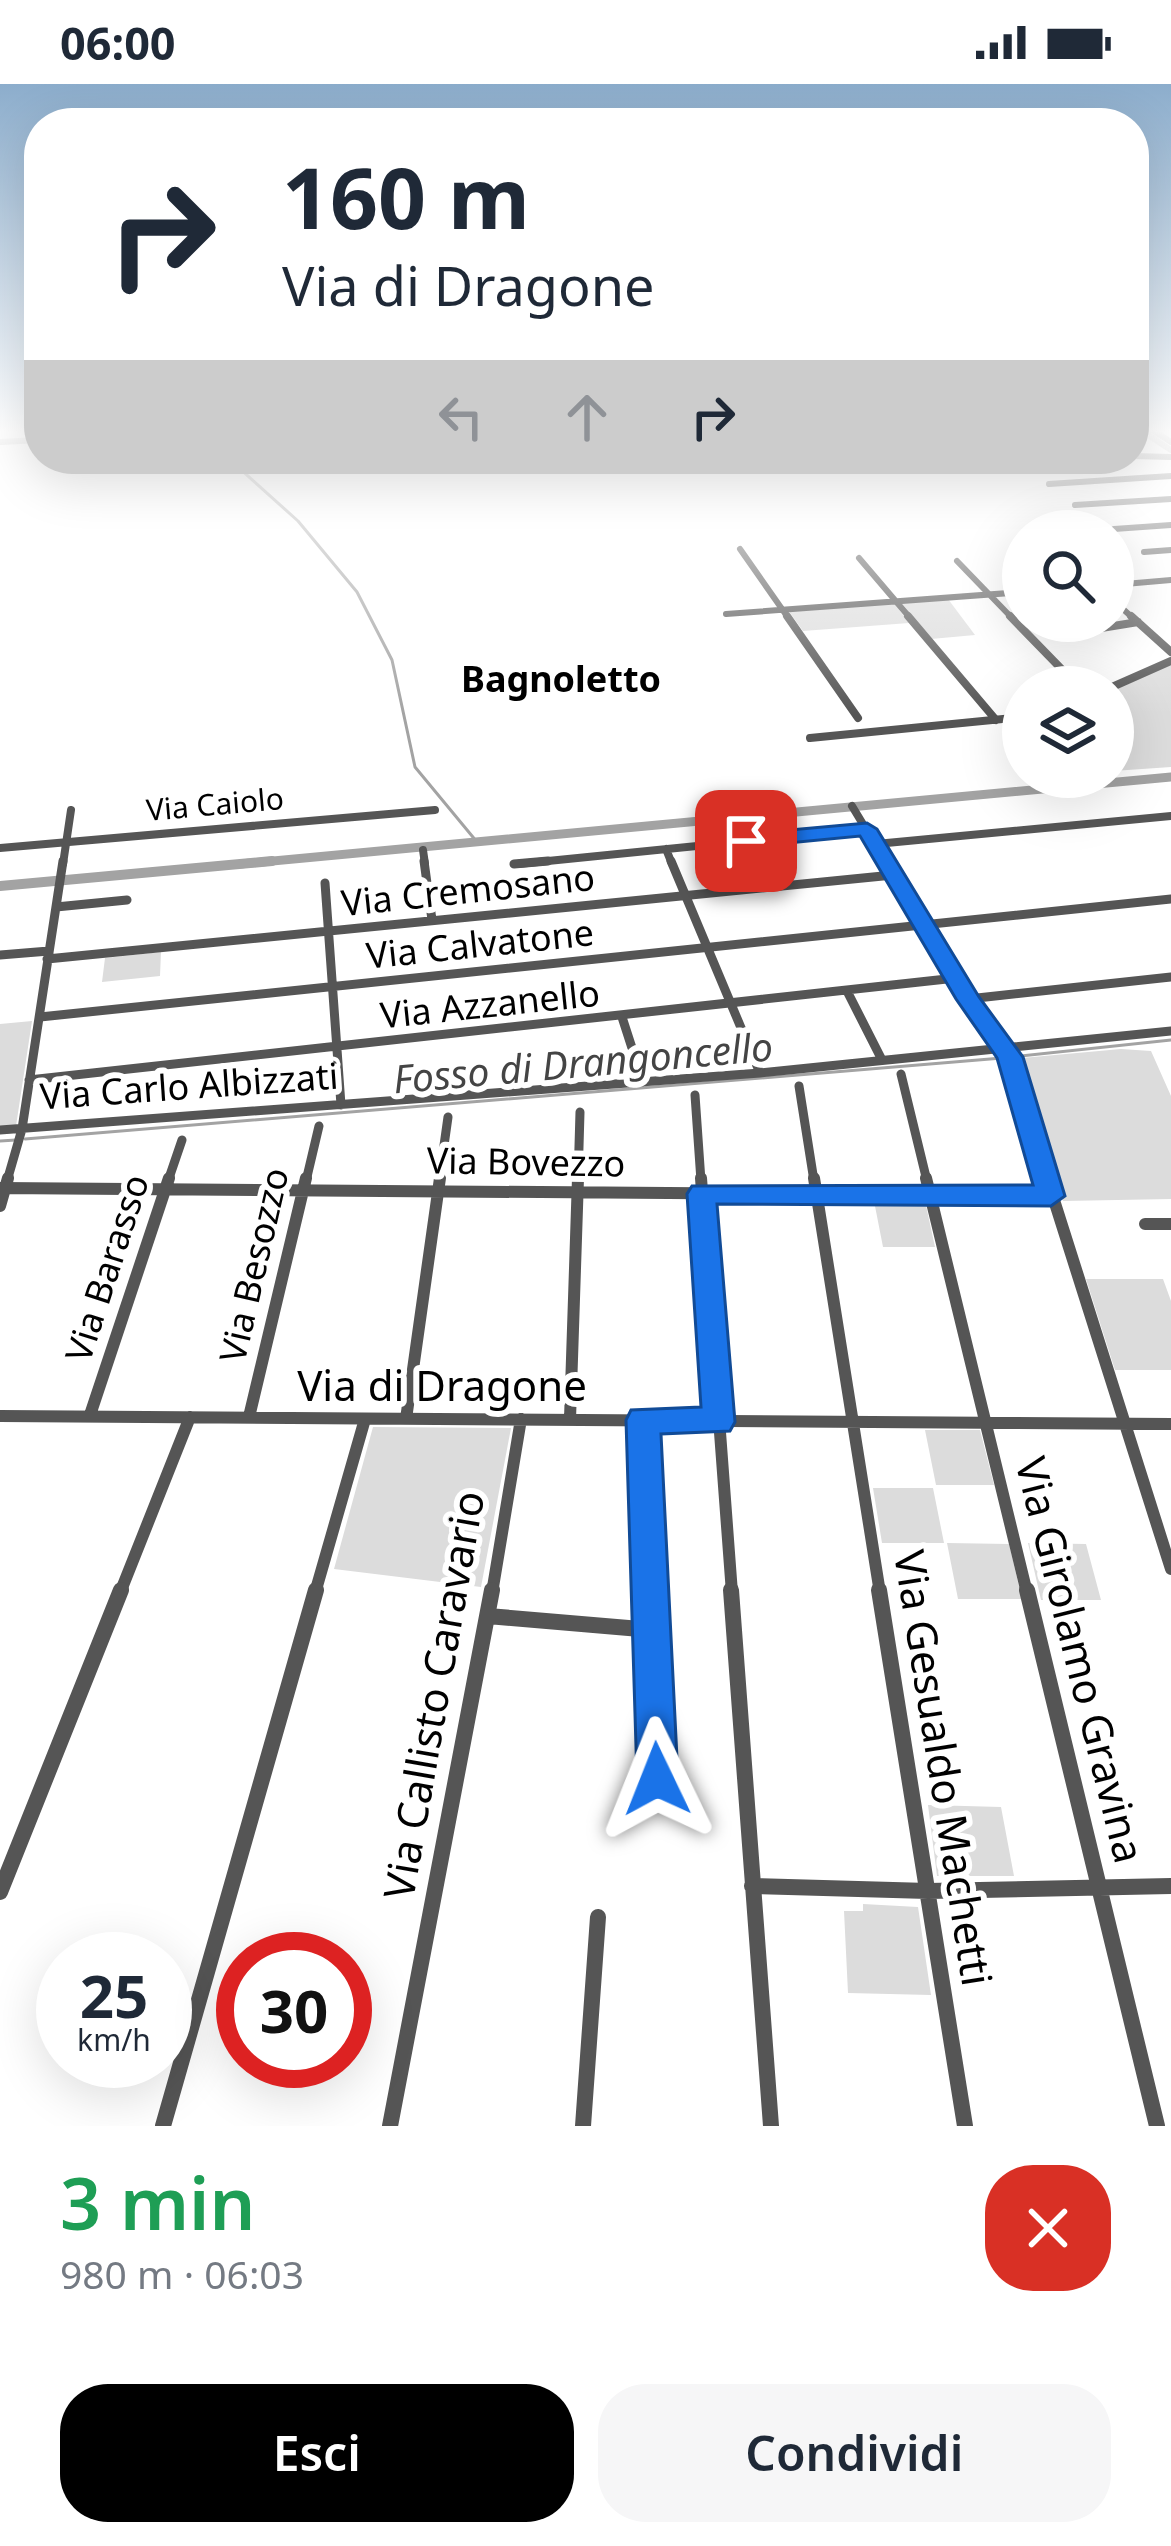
<!DOCTYPE html>
<html lang="it">
<head>
<meta charset="utf-8">
<style>
  :root { --surface:#fff; --page:#f6f6f7; --text:#1f2937; --muted:#747a83; --accent:#000 }
  body { margin:0; font-family:"Noto Sans",sans-serif; background:var(--page); color:var(--text); height:100vh; display:flex; flex-direction:column; font-size:45px; white-space:nowrap }
  * { box-sizing:border-box; margin:0 }
  p { font-size:39px; color:var(--muted) }
  .icon { flex:none; width:66px; height:66px; fill:none; stroke:currentColor; stroke-width:2; stroke-linecap:round; stroke-linejoin:round }
  .map { position:relative; height:2042px; overflow:hidden }
  .side { display:flex; flex-direction:column; background:var(--surface); flex:1 }
  .side>* { flex:none }
  .banner { position:absolute; left:24px; top:24px; width:1125px; height:366px; border-radius:48px; box-shadow:0 12px 48px #0002; background:#fff; color:var(--text); overflow:hidden }
  .tools { position:absolute; left:1002px; top:426px; display:grid; gap:24px }
  .tools a { display:grid; place-items:center; width:132px; height:132px; border-radius:50%; background:var(--surface); box-shadow:0 12px 48px #0002; font-size:60px }
  .speed { position:absolute; left:36px; top:1848px; display:flex; gap:24px; font-size:60px; font-weight:700; text-align:center }
  .speed>* { display:grid; place-content:center; width:156px; height:156px; border-radius:50%; background:var(--surface); box-shadow:0 12px 48px #0002; line-height:1 }
  .speed small { font-size:30px; font-weight:400 }
  .speed .limit { border:18px solid #d22; background:#fff; color:#111 }
  .pin { position:absolute; display:grid; place-items:center; width:102px; height:102px; color:#fff; margin:-51px; border-radius:24px; box-shadow:0 6px 18px #0006 }
  .me { position:absolute; width:132px; margin:-66px; rotate:358deg; stroke-linejoin:round; filter:drop-shadow(0 0 9px #0008) }
  .turn { display:flex; align-items:center; gap:42px; height:252px; padding:0 60px; font-size:54px }
  .turn .icon { width:156px; height:156px; stroke-width:2.5 }
  .turn b { display:block; font-size:84px; line-height:102px }
  .lanes { display:flex; align-items:center; height:114px; padding:0 60px; background:#0003; justify-content:center; gap:60px; direction:ltr }
  .lanes .off { opacity:.35 }
  .round { display:grid; place-items:center; flex:none; width:126px; height:126px; border-radius:48px; background:var(--page) }
  .head { display:flex; align-items:center; justify-content:space-between; height:204px; padding:0 60px }
  h1 { font-size:72px; font-weight:600; line-height:90px; color:#1e9e55 }
  .button { display:flex; gap:24px; margin-top:auto; padding:24px 60px }
  .button a { flex:1; height:138px; border-radius:48px; background:var(--accent); color:#fff; font-size:48px; font-weight:600; line-height:138px; text-align:center }
  .button a+a { background:var(--page); color:var(--text) }
  .status { display:flex; justify-content:space-between; align-items:center; height:84px; padding:0 60px; background:var(--surface); direction:ltr }
  .status svg { height:33px; fill:currentColor }
  .map>svg:first-child { display:block }
</style>
</head>
<body>
<div class="status"><b>06:00</b><svg viewBox="0 0 49 12"><path d="M0 12V9h3v3zM5 12V6h3v6zM10 12V3h3v9zM15 12V0h3v12zM26 1h20v11H26zM47 4h2v5h-2z"/></svg></div>
<div class="map">
<svg width="1171" height="2042" viewBox="0 0 1171 2042">
  <rect width="100%" height="100%" fill="#fff"/>
  <path fill="#dcdcdc" d="M948 515 975 551 931 555 901 518Z
    M894 519 909 539 803 547 788 526Z
    M1171 580V683L1113 687V604Z
    M161 868 160 892 102 898 105 874Z
    M32 937 16 1042H0V940Z
    M1121 965 1151 967 1171 1012V1115L1063 1117 1023 994 1022 974Z
    M874 1117H925L935 1163H883Z
    M1086 1195H1163L1171 1217V1286H1115Z
    M373 1343 511 1344 481 1503 334 1485Z
    M925 1346H980L994 1401H936Z
    M873 1404H933L944 1459H882Z
    M947 1459 1009 1460 1022 1515H958Z
    M1028 1459 1086 1460 1101 1516H1041Z
    M928 1721 1001 1723 1014 1792H937Z
    M863 1820 918 1823 931 1911 848 1909 844 1827H863Z"/>
  <g fill="none" stroke-linecap="round" stroke-linejoin="round">
    <path stroke="#a3a3a3" stroke-width="3" d="M229 375 298 437 357 508 392 576 415 683 477 758
      M1012 973 1171 956
      M25 1055 1002 974
      M0 1057 16 1056"/>
    <path stroke="#a3a3a3" stroke-width="6" d="M1139 345 1171 366"/>
    <path stroke="#a3a3a3" stroke-width="9" d="M240 780 1171 693"/>
    <path stroke="#a3a3a3" stroke-width="10" d="M0 802 272 777"/>
    <path stroke="#555" stroke-width="6" d="M1151 345 1171 358
      M0 358 39 356
      M1134 372 1171 373
      M1049 400 1171 392
      M1075 421 1171 415
      M1114 445 1171 441
      M740 465 789 535
      M1144 468 1171 466
      M859 474 911 535
      M957 477 1013 535
      M1113 501 1171 496
      M1113 516 1134 535
      M726 530 1023 508"/>
    <path stroke="#555" stroke-width="8" d="M787 532 858 634
      M908 532 996 636
      M1010 532 1079 603
      M1131 532 1171 568
      M1089 546 1138 538
      M1112 603 1171 577
      M810 654 1023 633
      M852 722 887 780
      M876 760 1171 732
      M0 764 435 726
      M666 765 672 780
      M423 766 425 780
      M63 780 71 726
      M518 780 867 745"/>
    <path stroke="#555" stroke-width="9" d="M424 777 432 836
      M671 777 760 989
      M885 777 968 915 1009 973 1048 1097
      M514 780 548 777
      M325 799 341 1021
      M56 823 127 816
      M0 871 49 867
      M47 875 893 791
      M847 907 882 976
      M968 915 1171 893
      M40 933 1171 815
      M622 933 643 998
      M901 990 927 1097
      M29 996 956 894
      M799 1002 814 1097
      M695 1011 701 1097
      M0 1046 760 989 1171 947
      M7 1097 22 1045 63 777
      M168 1097 182 1056
      M306 1097 319 1042
      M439 1097 448 1033
      M578 1097 580 1028"/>
    <path stroke="#555" stroke-width="12" d="M701 1094 732 1509
      M814 1094 880 1509
      M926 1094 1027 1509
      M1047 1094 1171 1485
      M0 1104 1051 1112
      M0 1122 8 1094
      M1145 1140H1171
      M90 1331 169 1094
      M0 1332 1171 1340
      M249 1333 306 1094
      M406 1335 440 1094
      M570 1335 578 1094
      M643 1336 650 1509
      M120 1509 190 1333
      M315 1509 365 1335
      M492 1509 521 1335"/>
    <path stroke="#555" stroke-width="16" d="M650 1506 657 1695
      M731 1506 771 2042
      M879 1506 965 2042
      M1027 1506 1157 2042
      M488 1532 652 1546
      M752 1802 928 1807 1171 1802
      M0 1808 121 1506
      M163 2042 316 1506
      M390 2042 492 1506
      M583 2042 598 1833"/>
  </g>
  <linearGradient id="sky" x2="0" y2="1"><stop stop-color="#8cadcc"/><stop offset="0.55" stop-color="#fff"/><stop offset="1" stop-color="#fff" stop-opacity="0"/></linearGradient>
  <rect width="1171" height="631" fill="url(#sky)"/>
  <path fill="#1a73e8" stroke="#114b97" stroke-width="3" d="M867 739 877 745 979 913 1023 973 1065 1112 1051 1122 717 1120 735 1338 730 1347 661 1350 678 1695 672 1710 657 1716 643 1710 637 1695 626 1336 631 1326 701 1323 687 1110 692 1102 1033 1101 997 974 956 915 860 752 746 763 735 757 746 750Z"/>
  <g text-anchor="middle" stroke-width="12" stroke-linejoin="round" paint-order="stroke">
    <g font-size="30" fill="#000" stroke="#fff">
      <text transform="translate(215 721) rotate(-5)" y="10">Via Caiolo</text>
    </g>
    <g font-size="36" font-weight="bold" fill="#000" stroke="#fff">
      <text x="561" y="608">Bagnoletto</text>
    </g>
    <g font-size="36" fill="#000" stroke="#fff">
      <text transform="translate(468 806) rotate(-6)" y="13">Via Cremosano</text>
      <text transform="translate(480 860) rotate(-6)" y="13">Via Calvatone</text>
      <text transform="translate(490 920) rotate(-6)" y="13">Via Azzanello</text>
      <text transform="translate(189 1002) rotate(-4)" y="13">Via Carlo Albizzati</text>
      <text transform="translate(526 1078) rotate(1)" y="13">Via Bovezzo</text>
      <text transform="translate(254 1181) rotate(-77)" y="13">Via Besozzo</text>
      <text transform="translate(107 1184) rotate(-72)" y="13">Via Barasso</text>
    </g>
    <g font-size="39" font-style="italic" fill="#444" stroke="#fff">
      <text transform="translate(583 979) rotate(-5)" y="14">Fosso di Drangoncello</text>
    </g>
    <g font-size="42" fill="#000" stroke="#fff">
      <text x="442" y="1317">Via di Dragone</text>
      <text transform="translate(1080 1576) rotate(76)" y="15">Via Girolamo Gravina</text>
      <text transform="translate(434 1611) rotate(-80)" y="15">Via Callisto Caravario</text>
      <text transform="translate(943 1684) rotate(81)" y="15">Via Gesualdo Machetti</text>
    </g>
  </g>
</svg>
<div class="tools">
<a><svg class="icon" aria-label="search" viewBox="0 0 24 24"><circle cx="10" cy="10" r="6"/><path d="M15 15l6 6"/></svg></a>
<a><svg class="icon" aria-label="layers" viewBox="0 0 24 24"><path d="M12 4l9 5-9 5-9-5zM3 14l9 5 9-5"/></svg></a>
</div>
<div class="speed"><div>25<small>km/h</small></div><div class="limit">30</div></div>
<div class="pin" style="left:746px;top:757px;background:#d93025"><svg class="icon" aria-label="arrive" viewBox="0 0 24 24"><path d="M6 21V4h12l-3 4 3 4H6"/></svg></div>
<svg class="me" style="left:657px;top:1695px" viewBox="-20 -20 40 40"><path d="M0-17L14 15 0 8-14 15z" fill="#1a73e8" stroke="#fff" stroke-width="4"/></svg>
<div class="banner">
<div class="turn"><svg class="icon" aria-label="right" viewBox="0 0 24 24"><path d="M7 20v-9h11M14 6l5 5-5 5"/></svg><div><b>160 m</b>Via di Dragone</div></div>
<div class="lanes"><svg class="icon off" aria-label="left" viewBox="0 0 24 24"><path d="M17 20v-9H6M10 6l-5 5 5 5"/></svg><svg class="icon off" aria-label="ahead" viewBox="0 0 24 24"><path d="M12 20V5M6 11l6-6 6 6"/></svg><svg class="icon" aria-label="right" viewBox="0 0 24 24"><path d="M7 20v-9h11M14 6l5 5-5 5"/></svg></div>
</div>
</div>
<section class="side">
<div class="head"><div><h1>3 min</h1><p>980 m · 06:03</p></div><a class="round" style="background:#d93025;color:#fff"><svg class="icon" aria-label="close" viewBox="0 0 24 24"><path d="M6 6l12 12M18 6L6 18"/></svg></a></div>
<div class="button"><a>Esci</a><a>Condividi</a></div>
</section>
</body>
</html>
